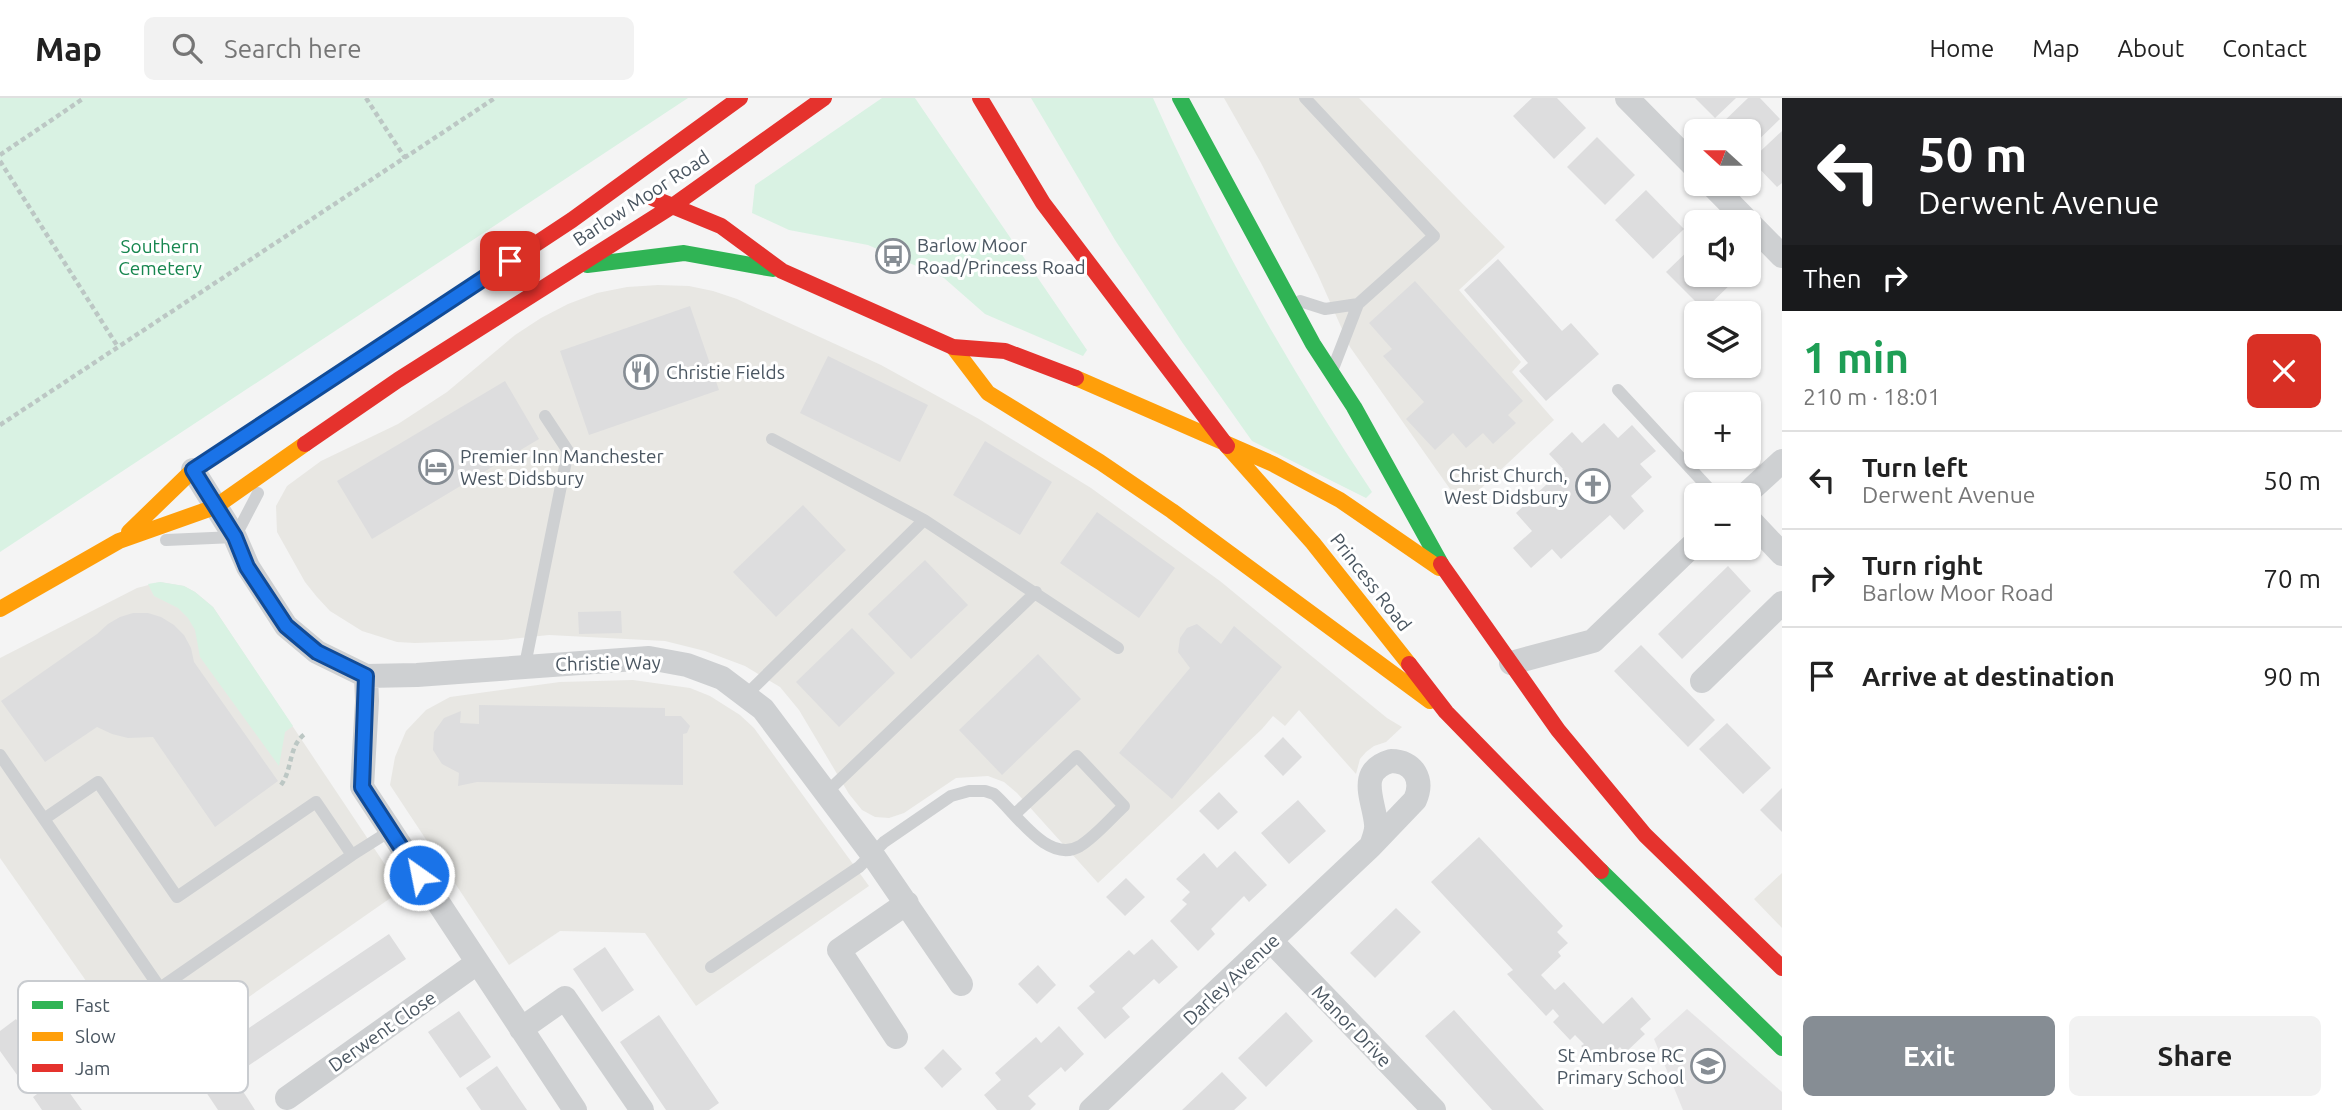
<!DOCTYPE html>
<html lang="en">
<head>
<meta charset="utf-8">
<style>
  :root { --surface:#fff; --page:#f2f2f2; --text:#222; --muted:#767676; --line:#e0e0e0; --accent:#868d94 }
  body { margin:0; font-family:Ubuntu,sans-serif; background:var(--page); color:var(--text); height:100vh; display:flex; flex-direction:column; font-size:26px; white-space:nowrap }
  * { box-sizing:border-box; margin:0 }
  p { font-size:23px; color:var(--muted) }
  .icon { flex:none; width:38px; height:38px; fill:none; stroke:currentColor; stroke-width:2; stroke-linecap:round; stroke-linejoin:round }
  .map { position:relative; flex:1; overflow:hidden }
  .side { display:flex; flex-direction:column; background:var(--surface); width:560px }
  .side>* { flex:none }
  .top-card { background:#202124; color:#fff; overflow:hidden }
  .needle { width:46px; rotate:291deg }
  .buttons { position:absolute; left:1684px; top:21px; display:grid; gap:14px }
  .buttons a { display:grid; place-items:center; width:77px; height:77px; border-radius:10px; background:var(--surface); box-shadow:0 2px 5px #0004; font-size:35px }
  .pin { position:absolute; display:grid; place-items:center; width:60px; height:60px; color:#fff; margin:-30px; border-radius:14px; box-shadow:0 4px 10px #0006 }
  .me { position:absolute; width:77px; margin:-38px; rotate:327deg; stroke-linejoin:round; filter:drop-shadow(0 0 5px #0008) }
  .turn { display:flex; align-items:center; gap:24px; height:147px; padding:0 21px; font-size:32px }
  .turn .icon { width:91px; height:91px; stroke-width:2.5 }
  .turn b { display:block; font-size:49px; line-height:60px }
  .then { display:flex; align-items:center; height:66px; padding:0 21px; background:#0003; gap:14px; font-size:26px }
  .round { display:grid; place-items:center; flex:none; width:74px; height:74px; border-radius:10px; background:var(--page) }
  .overview { display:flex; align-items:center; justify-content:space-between; height:119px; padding:0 21px }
  h1 { font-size:42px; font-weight:600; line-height:52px; color:#1e9e55 }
  .primary-button { display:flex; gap:14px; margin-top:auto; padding:14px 21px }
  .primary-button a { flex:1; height:80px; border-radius:10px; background:var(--accent); color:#fff; font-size:28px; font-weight:600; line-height:80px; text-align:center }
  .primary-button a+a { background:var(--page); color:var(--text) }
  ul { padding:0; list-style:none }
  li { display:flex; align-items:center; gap:21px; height:98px; padding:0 21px; border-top:2px solid var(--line) }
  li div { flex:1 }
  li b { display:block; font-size:26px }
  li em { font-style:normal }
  header { display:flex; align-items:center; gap:42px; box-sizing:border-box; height:98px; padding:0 35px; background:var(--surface); border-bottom:2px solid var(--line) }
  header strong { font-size:33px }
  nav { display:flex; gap:38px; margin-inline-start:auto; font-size:24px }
  .search { width:490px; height:63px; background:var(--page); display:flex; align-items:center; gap:18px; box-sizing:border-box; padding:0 24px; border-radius:10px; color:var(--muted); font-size:26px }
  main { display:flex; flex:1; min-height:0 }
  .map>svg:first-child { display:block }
</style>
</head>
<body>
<header>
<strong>Map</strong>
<div class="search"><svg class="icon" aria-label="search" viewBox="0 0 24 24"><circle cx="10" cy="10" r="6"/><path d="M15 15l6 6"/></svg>Search here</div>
<nav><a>Home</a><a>Map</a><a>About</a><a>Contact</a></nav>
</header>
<main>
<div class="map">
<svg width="1782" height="1012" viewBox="0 0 1782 1012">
  <rect width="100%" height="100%" fill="#f4f4f4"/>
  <path fill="#e8e7e3" d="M1224 0H1359L1505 149 1459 192 1521 264 1512 274 1554 322 1462 408 1350 249 1318 177 1261 65Z
    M658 187 689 188 713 193 737 201 881 267 979 321 1091 390 1220 483 1387 620 1402 629 1386 644 1374 648 1366 654 1360 661 1356 676 1299 612 1285 628 1273 618 1262 631 1098 785 1017 695 1004 684 988 678 956 680 904 715 889 720 875 719 862 712 849 696 799 612 780 589 745 568 705 553 665 543 549 537 502 542 415 545 397 544 362 533 330 513 317 499 305 484 277 434 276 408 287 388 321 363 398 326 447 294 515 237 541 220 568 206 597 195 627 189Z
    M160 484 184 488 195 494 213 509 402 792 147 970 0 760V560L137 490Z
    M633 582 690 590 710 598 740 617 754 630 869 788 696 908 645 835 560 833 509 867 390 687 395 659 406 633 426 612 450 599 560 584Z
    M1782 775V830L1754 801Z"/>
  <path fill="#e6e5e6" d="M1687 911 1782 994V1012H1683L1654 941Z"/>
  <path fill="#d9f2e3" d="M0 0H688L0 454Z
    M882 0H915L1087 252 1083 258 985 216 944 180 868 147 789 132 752 115 755 87Z
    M1031 0H1153C1214 138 1288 268 1372 394L1366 400 1252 343 1182 244 1115 142Z
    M160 484 184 488 195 494 213 509 293 628 285 634 279 668 200 559 195 532 188 520 178 510 154 498 148 486Z"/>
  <path fill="#ddddde" d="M1532 0H1557L1586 30 1554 61 1513 18Z
    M1695 0H1736L1715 20Z
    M1748 0H1760L1780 21 1748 52V33H1724L1719 28Z
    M1782 33V85L1777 89 1751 62Z
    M1597 39 1635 77 1605 107 1567 69Z
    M1646 92 1684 131 1653 161 1615 122Z
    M1696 145V177H1729L1735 182 1704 212 1666 174Z
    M1498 161 1562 233 1571 225 1599 256 1546 303 1519 273 1528 265 1464 192Z
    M1415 183 1523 303 1508 317 1516 325 1493 346 1483 335 1466 350 1453 335 1435 352 1406 321 1424 304 1383 258 1392 251 1369 225Z
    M690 208 719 292 589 337 560 253Z
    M828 258 928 307 900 364 800 315Z
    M505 283 539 341 372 441 337 383Z
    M1604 325 1618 340 1632 327 1656 353 1640 366 1652 379 1631 398 1644 413 1624 432 1610 417 1561 461 1552 451 1531 470 1513 450 1532 433 1516 415 1563 371 1549 356 1572 334 1582 345Z
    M985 343 1052 384 1020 437 953 397Z
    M803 407 846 452 776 519 733 474Z
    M1097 414 1175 470 1139 520 1060 465Z
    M925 462 968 507 911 561 868 516Z
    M1728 468 1751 493 1682 561 1658 536Z
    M621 513 622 535 579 536 578 514Z
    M133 515H148L161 519 174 527 184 537 191 550 194 564 278 683 215 729 153 639 128 640 112 636 97 629 45 664 1 603 97 536 108 526 120 519Z
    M1197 526 1221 546 1234 528 1282 569 1172 701 1119 655 1190 570 1178 554 1180 540 1187 530Z
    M852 530 895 575 839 629 796 584Z
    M1641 547 1715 622 1688 649 1614 573Z
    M1038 556 1081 601 1002 677 959 632Z
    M479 607 665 610V618H681L690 628 687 635 683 636V687L477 684 458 688 459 675 442 666 433 652 434 634 444 620 461 613 460 625 479 626Z
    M1727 625 1771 670 1743 696 1699 651Z
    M1283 639 1302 659 1283 678 1264 658Z
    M1782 690V734L1760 712Z
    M1219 694 1238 714 1218 732 1199 713Z
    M1298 702 1326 733 1289 766 1261 735Z
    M1479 739 1563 828 1557 834 1568 845 1558 854 1561 858 1541 877 1555 892 1564 884 1603 926 1632 899 1651 921 1640 931 1645 936 1625 955 1620 949 1600 968 1581 948 1584 946 1575 937 1570 942 1553 924 1559 918 1553 911 1546 918 1507 876 1513 872 1431 784Z
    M1235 753 1267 787 1249 804 1244 798 1211 831 1215 836 1198 853 1170 823 1187 806 1182 802 1190 794 1176 781 1204 755 1217 770Z
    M1126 780 1145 799 1125 818 1106 799Z
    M1396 810 1421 834 1375 880 1350 855Z
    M389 836 406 861 245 970 228 944Z
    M1152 841 1178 869 1159 886 1154 881 1122 910 1130 919 1105 941 1077 910 1095 894 1089 888 1129 852 1134 857Z
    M605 849 634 892 602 914 573 871Z
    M1038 867 1056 887 1037 906 1018 886Z
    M1454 912 1544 1012H1492L1425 938Z
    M459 913 491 959 460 980 428 934Z
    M1286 914 1313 943 1266 989 1238 960Z
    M659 917 719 1005 709 1012H666L620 944Z
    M16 921 46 963 20 981 0 953V933Z
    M1059 928 1084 956 1065 974 1061 969 1028 998 1036 1006 1030 1012H997L984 997 1001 982 995 975 1036 939 1041 945Z
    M943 951 962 971 942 990 924 970Z
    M497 968 527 1012H481L466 990Z
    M1222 974 1247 1000 1234 1012H1182Z
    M232 977 248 1001 255 1012H218L206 994Z
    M59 980 74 1001 82 1012H42L33 999Z"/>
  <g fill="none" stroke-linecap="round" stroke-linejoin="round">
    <path stroke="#bcc7c4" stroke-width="4.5" stroke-dasharray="5 3.5" stroke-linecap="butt" d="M366 0 405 60
      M0 57 84 0
      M0 63 118 249
      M0 327 495 0
      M281 687C293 671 288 648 305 636"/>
    <path stroke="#ced0d2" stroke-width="12" d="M1300 203 1325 211 1358 206 1434 138 1305 0
      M1334 268 1358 206
      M1618 292 1715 397
      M772 341 924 422 1118 550
      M166 442 235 439 258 395
      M525 567 568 353 545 318
      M746 597 924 422
      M0 657 160 890 352 757 316 704 177 799 98 684 44 721
      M827 694 1036 494
      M352 757 390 733
      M711 869 859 769 884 744 951 698 969 693H985L994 696C1016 715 1048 767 1080 748 1096 738 1110 721 1124 708L1077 658 1015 716"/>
    <path stroke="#ced0d2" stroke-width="24" d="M1627 0 1696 70
      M1711 86 1782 158
      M193 372 235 439 248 469 286 528 317 554 366 578 417 577 649 560 687 567 722 580 763 611 872 756 961 886
      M1745 397 1782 363
      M1748 420 1782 456
      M1511 565 1593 543 1696 444
      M366 578 367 603 362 689 575 1012
      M1702 583 1782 505
      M1391 663C1414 663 1424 682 1415 702L1371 748C1373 742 1377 733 1376 726 1374 702 1356 673 1391 663Z
      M1271 843 1434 1012
      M521 931 565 900 642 1012
      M896 939 839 852 907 805
      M287 1000 477 865
      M1091 1012 1371 748"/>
    <path stroke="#30b455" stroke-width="16" d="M1180 0 1313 246 1354 309 1441 466
      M587 167 684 155 773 171
      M1601 773 1782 950"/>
    <path stroke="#ff9f0a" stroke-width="16" d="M953 249 988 295 1100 364 1172 413 1430 603
      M1076 280 1273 366 1340 402 1439 470
      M1227 348 1313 445 1409 566
      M129 434 193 372 442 208
      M0 511 119 443 215 409 305 346"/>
    <path stroke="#e5322d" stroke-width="16" d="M980 0 1043 105 1227 348
      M653 100 721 128 782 173 953 249 1005 253 1076 280
      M442 208 572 122 740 0
      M305 346 398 282 674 107 824 0
      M1441 466 1558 632 1645 737 1782 870
      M1409 566 1446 614 1601 773"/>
  </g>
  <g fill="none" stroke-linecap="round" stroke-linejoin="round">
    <g stroke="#114b97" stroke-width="18">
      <path id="route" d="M419 777 362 689 366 578 317 554 286 528 247 469 235 439 193 372 510 163"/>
    </g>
    <use href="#route" stroke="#1a73e8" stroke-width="12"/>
  </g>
  <defs>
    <g id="bus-ring" transform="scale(1.75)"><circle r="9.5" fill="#fff" stroke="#868d94" stroke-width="1.5"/><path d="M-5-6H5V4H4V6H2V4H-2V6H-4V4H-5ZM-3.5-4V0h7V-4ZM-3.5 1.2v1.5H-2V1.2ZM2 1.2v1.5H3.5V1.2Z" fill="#868d94"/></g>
    <g id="restaurant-ring" transform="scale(1.75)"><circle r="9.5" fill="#fff" stroke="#868d94" stroke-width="1.5"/><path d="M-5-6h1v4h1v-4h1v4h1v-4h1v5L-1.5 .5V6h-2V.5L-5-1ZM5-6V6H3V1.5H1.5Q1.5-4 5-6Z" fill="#868d94"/></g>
    <g id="hotel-ring" transform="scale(1.75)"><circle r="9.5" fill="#fff" stroke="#868d94" stroke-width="1.5"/><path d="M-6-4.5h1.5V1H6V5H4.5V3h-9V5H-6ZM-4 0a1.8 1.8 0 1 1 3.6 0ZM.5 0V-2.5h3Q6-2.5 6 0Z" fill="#868d94"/></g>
    <g id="church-ring" transform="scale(1.75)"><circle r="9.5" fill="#fff" stroke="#868d94" stroke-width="1.5"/><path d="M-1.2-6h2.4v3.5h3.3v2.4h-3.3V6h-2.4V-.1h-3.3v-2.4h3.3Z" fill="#868d94"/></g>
    <g id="school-ring" transform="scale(1.75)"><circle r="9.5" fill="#fff" stroke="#868d94" stroke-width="1.5"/><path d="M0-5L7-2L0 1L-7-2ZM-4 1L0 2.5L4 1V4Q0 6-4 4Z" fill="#868d94"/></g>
  </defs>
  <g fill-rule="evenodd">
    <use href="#bus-ring" x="893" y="158"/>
    <use href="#restaurant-ring" x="641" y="274"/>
    <use href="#hotel-ring" x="436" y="369"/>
    <use href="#church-ring" x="1593" y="388"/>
    <use href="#school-ring" x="1708" y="968"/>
  </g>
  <g text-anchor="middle" stroke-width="6" stroke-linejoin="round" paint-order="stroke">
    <g font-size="19" fill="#4a5661" stroke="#fff">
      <text transform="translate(641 100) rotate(-33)" y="7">Barlow Moor Road</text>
      <text transform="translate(1371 484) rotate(52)" y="7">Princess Road</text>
      <text transform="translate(608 565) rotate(-1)" y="7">Christie Way</text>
      <text transform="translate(1231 881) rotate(-43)" y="7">Darley Avenue</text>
      <text transform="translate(1352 928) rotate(46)" y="7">Manor Drive</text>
      <text transform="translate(382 933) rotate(-35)" y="7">Derwent Close</text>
    </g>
    <g font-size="19" fill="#4a5661" stroke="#fff" text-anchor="start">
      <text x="917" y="154">Barlow Moor<tspan x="917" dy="22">Road/Princess Road</tspan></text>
      <text x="666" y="281">Christie Fields</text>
      <text x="460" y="365">Premier Inn Manchester<tspan x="460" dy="22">West Didsbury</tspan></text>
      <text x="1568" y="384" text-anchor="end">Christ Church,<tspan x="1568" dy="22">West Didsbury</tspan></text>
      <text x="1684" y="964" text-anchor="end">St Ambrose RC<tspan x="1684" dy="22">Primary School</tspan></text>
    </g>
    <g font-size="19" fill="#17864f" stroke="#fff">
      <text x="160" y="155">Southern<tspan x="160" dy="22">Cemetery</tspan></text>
    </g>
  </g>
  <rect x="18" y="883" width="230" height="112" rx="10" fill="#fff" stroke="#c9ccd0" stroke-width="2"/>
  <rect x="32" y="903" width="31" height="8" fill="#30b455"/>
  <rect x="32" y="934" width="31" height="9" fill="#ff9f0a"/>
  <rect x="32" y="966" width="31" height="8" fill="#e5322d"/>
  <g font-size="19" fill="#4a5661">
    <text x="75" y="914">Fast</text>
    <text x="75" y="945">Slow</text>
    <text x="75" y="977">Jam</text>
  </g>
</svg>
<div class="buttons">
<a><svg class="needle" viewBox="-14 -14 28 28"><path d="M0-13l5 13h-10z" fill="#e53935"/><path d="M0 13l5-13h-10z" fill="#767676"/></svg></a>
<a><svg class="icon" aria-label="sound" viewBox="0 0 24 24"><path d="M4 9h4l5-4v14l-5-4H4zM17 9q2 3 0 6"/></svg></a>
<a><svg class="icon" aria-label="layers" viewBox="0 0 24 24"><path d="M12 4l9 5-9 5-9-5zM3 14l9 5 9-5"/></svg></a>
<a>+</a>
<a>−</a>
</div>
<div class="pin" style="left:510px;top:163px;background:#d93025"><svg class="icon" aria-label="arrive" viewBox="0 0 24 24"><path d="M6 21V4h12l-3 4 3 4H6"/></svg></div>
<svg class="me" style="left:419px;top:777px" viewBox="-20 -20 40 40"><circle r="17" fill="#1a73e8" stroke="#fff" stroke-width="3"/><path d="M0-11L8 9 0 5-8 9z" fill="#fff"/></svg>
</div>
<section class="side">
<div class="top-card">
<div class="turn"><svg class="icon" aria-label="left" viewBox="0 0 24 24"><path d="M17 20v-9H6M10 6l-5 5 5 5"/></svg><div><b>50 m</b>Derwent Avenue</div></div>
<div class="then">Then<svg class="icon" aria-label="right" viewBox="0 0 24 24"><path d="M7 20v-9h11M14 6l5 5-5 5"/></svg></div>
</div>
<div class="overview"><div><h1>1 min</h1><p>210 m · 18:01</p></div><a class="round" style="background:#d93025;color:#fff"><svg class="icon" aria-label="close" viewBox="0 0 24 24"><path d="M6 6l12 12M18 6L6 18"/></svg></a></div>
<ul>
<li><svg class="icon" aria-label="left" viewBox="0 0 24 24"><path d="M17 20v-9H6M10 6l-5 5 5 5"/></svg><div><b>Turn left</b><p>Derwent Avenue</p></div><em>50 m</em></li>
<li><svg class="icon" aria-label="right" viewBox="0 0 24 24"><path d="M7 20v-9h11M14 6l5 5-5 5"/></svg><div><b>Turn right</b><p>Barlow Moor Road</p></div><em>70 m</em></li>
<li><svg class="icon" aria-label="arrive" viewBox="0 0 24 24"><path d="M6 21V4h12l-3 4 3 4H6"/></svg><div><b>Arrive at destination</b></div><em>90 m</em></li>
</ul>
<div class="primary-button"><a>Exit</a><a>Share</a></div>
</section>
</main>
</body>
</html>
